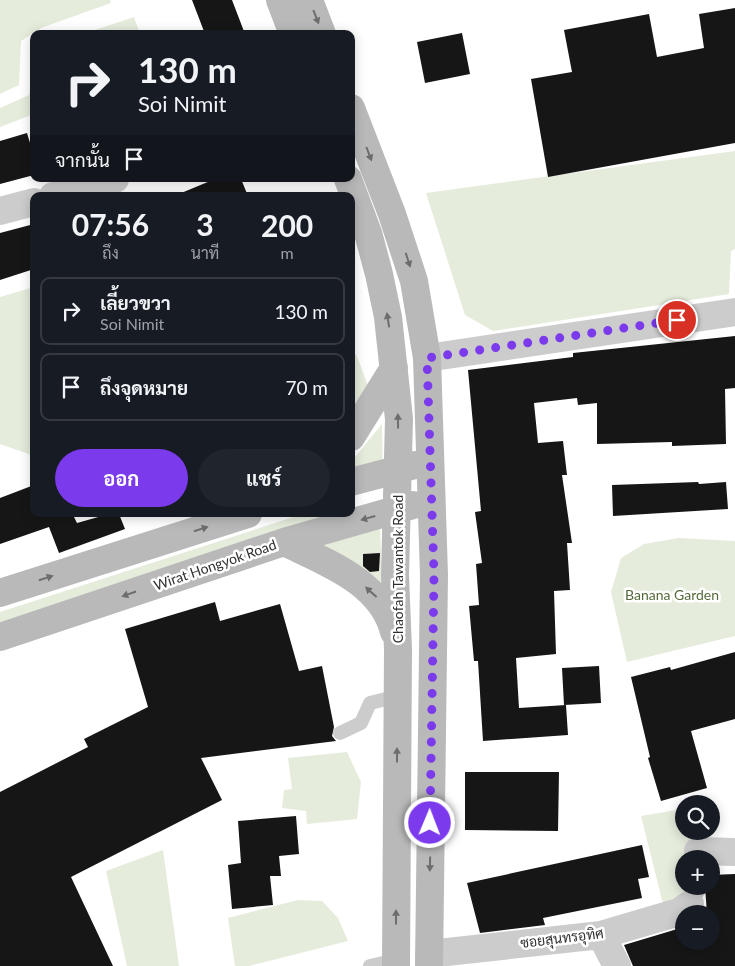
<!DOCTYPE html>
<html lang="th">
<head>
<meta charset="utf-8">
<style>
  :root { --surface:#171b24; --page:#20242c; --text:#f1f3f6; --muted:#9ea1a6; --line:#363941; --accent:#7c3aed }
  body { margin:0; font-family:Lato,Sarabun,sans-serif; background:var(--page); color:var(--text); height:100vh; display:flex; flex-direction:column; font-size:19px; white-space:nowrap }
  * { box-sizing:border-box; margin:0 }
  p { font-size:16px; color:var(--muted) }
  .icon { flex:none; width:28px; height:28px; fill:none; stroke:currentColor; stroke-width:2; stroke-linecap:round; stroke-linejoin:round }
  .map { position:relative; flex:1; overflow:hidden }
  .panel { position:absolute; left:30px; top:192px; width:325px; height:325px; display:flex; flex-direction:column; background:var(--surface); border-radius:10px; box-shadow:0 2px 12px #0003 }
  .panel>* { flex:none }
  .hud { position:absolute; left:30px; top:30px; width:325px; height:152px; border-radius:10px; box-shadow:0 2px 12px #0003; background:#171b24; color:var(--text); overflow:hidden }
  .fabs { position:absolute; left:675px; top:795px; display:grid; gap:10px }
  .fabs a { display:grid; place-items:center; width:45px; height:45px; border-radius:50%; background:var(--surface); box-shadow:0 2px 12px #0003; font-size:25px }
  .pin { position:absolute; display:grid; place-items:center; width:42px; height:42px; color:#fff; margin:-21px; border:2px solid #fff; border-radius:50%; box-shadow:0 1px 5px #0007 }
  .me { position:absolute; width:55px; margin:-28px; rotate:1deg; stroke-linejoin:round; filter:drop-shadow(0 0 4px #0008) }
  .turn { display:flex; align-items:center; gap:18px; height:105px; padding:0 25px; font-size:22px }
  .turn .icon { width:65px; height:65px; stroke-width:2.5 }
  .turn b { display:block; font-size:35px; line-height:42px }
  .then { display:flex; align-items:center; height:48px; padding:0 25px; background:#0003; gap:10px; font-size:19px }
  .eta { display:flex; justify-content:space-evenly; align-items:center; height:85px; text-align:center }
  .eta b { font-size:30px; font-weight:700; line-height:35px }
  .button { display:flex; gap:10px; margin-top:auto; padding:10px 25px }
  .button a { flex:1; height:58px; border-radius:30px; background:var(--accent); color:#fff; font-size:20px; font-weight:700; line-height:58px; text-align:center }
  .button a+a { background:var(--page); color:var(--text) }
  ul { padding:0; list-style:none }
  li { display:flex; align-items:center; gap:15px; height:68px; margin:0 10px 8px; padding:0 15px; border:2px solid var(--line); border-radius:10px }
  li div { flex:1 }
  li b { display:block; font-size:19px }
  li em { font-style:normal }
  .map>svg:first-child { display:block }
</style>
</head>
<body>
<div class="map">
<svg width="735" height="966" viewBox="0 0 735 966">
  <rect width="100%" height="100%" fill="#fff"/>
  <path fill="#e5ecdc" d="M0 0H110L111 3 41 28 21 41 19 85 0 94Z
    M134 17 140 34H83Z
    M34 64V114L0 127V108L29 95Z
    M735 151V249L731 251 729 294 493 331 465 315 426 193Z
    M34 287V456L0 444V297Z
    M351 350 357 356 373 399 351 423Z
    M382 424 383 483 351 484V462Z
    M303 514H351L0 625V612Z
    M380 523 382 586 317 548Z
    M679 538 735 541V636L627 662 611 592 621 558 644 544Z
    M347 752 361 782 357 819 307 824 306 811 282 808 284 790 292 789 288 758Z
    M676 810 684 825V831H687L694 844V859H684V886H693V891L664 908 641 816Z
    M163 850 179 966H127L106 871Z
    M298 900 322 901 338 918 348 941 249 966H235L228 918Z"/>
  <path fill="#161616" d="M192 0H232L245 34H205Z
    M735 8V143L548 177 531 79 572 72 564 30 649 14 657 57 704 48 699 14Z
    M462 33 470 74 425 83 417 42Z
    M27 133 34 156V175L0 184V141Z
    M215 179H241L248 196H174Z
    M34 224V269L0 280V233Z
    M735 336V388L725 389 726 444 672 446V442L597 444V403L578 405 577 398 534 403 538 443 563 441 567 475H562L572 543H567L570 590 554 591 556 654 516 658 519 708 566 705 568 735 483 741 478 661H474L469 606 479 605 476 564 482 563 475 512 481 511 468 370 573 357V353Z
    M698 482 699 484 726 482 728 509 613 516 612 485Z
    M34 485V514H77L74 517 77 523 109 514H119L125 529 59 553 49 527 0 544V498Z
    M380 553 379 571 370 572 363 566V554Z
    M215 602 220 621 280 604 299 671 322 666 334 727 332 736 336 741 201 758 222 800 71 877 113 966H0V792L88 747 84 739 148 707 125 629Z
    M735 652V719L691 731 707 788 661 801 648 758 650 757 631 677 670 667 671 670Z
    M599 666 601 703 564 705 562 668Z
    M465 772H559L558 831 465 830Z
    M296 816 299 854 279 856 281 876H270L273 905 232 909 228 865 241 863 238 821Z
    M642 845 649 877 638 879 642 898 543 918 545 925 480 933 467 883Z
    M735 874V966H633L624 945 684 927V941H711V914H707L705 886H711V875Z"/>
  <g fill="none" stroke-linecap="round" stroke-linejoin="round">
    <path stroke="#ccc" stroke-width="14" d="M340 733 361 723 370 703 398 696
      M690 904 697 893 696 886
      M370 966 396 960"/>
    <path stroke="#ccc" stroke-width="28" d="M53 196 115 179
      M0 211 34 202
      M427 358 735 312
      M698 851 735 852
      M601 935 617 966
      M429 954 601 935 679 912 690 904"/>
    <path stroke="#b9b9b9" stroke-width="28" d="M280 0 293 34
      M309 0 322 34
      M351 108 392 214 414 281 427 358 434 575 429 966
      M348 179 368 233 379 274 388 317 399 419 395 575 398 650 396 966
      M351 437 394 368
      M351 482 415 465
      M284 542C325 562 382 582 394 632
      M0 593 248 514
      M0 637 284 542 413 505"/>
  </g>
  <defs><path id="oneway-solid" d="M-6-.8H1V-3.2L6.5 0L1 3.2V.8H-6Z" transform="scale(1.25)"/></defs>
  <g fill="#6d6d6d">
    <use href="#oneway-solid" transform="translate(316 17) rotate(69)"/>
    <use href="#oneway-solid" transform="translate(369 154) rotate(69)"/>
    <use href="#oneway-solid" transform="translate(408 260) rotate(72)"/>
    <use href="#oneway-solid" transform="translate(388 320) rotate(-99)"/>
    <use href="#oneway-solid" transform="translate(398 421) rotate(-91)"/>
    <use href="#oneway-solid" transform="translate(368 518) rotate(164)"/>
    <use href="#oneway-solid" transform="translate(201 529) rotate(-18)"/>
    <use href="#oneway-solid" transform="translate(46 578) rotate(-18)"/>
    <use href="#oneway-solid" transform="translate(371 592) rotate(-138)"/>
    <use href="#oneway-solid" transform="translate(129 594) rotate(161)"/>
    <use href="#oneway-solid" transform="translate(397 755) rotate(-90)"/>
    <use href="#oneway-solid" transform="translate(430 864) rotate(91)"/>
    <use href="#oneway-solid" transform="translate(396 917) rotate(-90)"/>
  </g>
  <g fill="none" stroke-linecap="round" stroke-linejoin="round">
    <path stroke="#7c3aed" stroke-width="9" stroke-dasharray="0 16.2" d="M430 823 434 575 427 358 677 320"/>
  </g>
  <g text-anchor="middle" stroke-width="5" stroke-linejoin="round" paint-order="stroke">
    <g font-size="14" fill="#2f2f2f" stroke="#fff">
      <text transform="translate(215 565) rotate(-19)" y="5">Wirat Hongyok Road</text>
      <text transform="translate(398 569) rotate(-90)" y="5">Chaofah Tawantok Road</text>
      <text transform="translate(562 938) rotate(-7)" y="5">ซอยสุนทรอุทิศ</text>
    </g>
    <g font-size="14" fill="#546b3b" stroke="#fff">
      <text x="672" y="600">Banana Garden</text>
    </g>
  </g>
</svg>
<div class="fabs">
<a><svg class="icon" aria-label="search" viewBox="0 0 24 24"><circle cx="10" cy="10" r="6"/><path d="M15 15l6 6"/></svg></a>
<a>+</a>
<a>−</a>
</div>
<div class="pin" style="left:677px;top:320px;background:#d93025"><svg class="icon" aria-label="arrive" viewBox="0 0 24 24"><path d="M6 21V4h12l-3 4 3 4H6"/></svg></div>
<svg class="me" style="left:430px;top:823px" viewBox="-20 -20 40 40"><circle r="17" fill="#7c3aed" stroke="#fff" stroke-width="3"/><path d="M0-11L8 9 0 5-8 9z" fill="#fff"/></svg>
<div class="hud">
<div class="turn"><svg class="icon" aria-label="right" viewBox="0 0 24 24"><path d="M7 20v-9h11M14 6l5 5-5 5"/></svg><div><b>130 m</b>Soi Nimit</div></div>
<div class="then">จากนั้น<svg class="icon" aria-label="arrive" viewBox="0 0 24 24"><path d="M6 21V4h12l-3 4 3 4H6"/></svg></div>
</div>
<section class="panel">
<div class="eta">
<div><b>07:56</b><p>ถึง</p></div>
<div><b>3</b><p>นาที</p></div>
<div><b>200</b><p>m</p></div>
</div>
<ul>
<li><svg class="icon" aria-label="right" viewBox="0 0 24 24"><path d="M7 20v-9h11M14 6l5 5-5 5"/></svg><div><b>เลี้ยวขวา</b><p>Soi Nimit</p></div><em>130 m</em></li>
<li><svg class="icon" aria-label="arrive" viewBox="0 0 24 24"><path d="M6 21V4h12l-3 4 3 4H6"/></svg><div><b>ถึงจุดหมาย</b></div><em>70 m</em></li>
</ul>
<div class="button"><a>ออก</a><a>แชร์</a></div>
</section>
</div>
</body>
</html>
